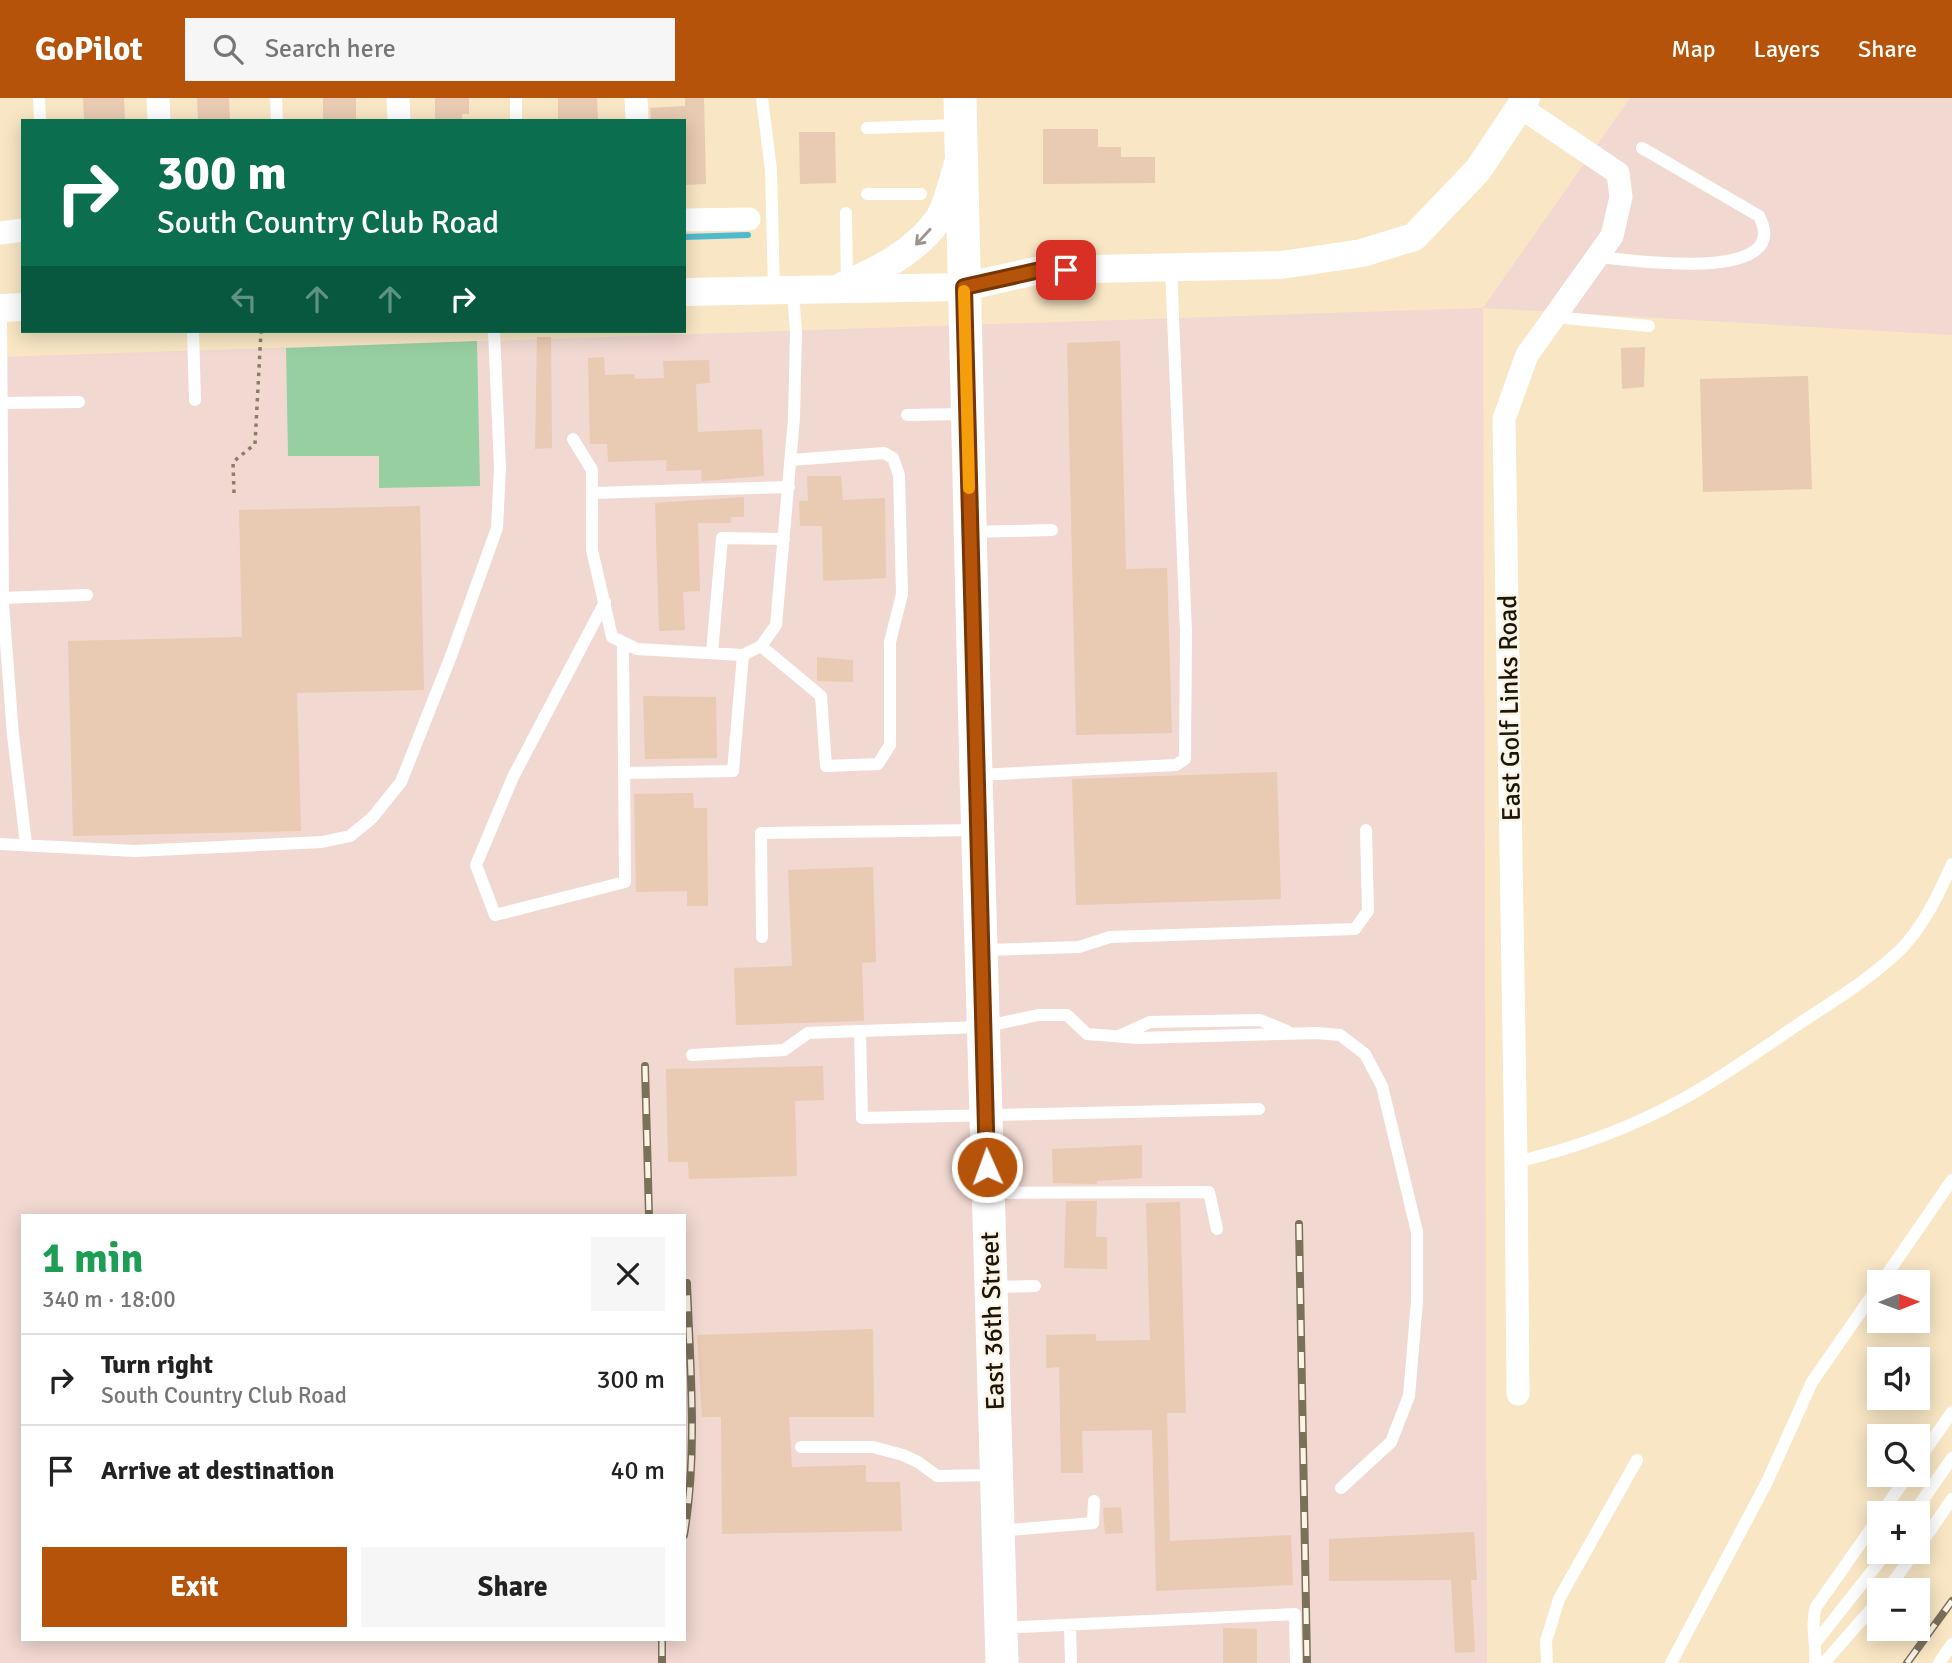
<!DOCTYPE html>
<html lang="en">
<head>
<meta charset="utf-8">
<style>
  :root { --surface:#fff; --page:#f6f6f6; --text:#222; --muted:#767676; --line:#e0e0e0; --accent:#b45309 }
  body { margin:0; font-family:Signika,sans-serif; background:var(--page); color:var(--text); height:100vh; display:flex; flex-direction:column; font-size:26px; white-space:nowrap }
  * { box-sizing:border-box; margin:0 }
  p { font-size:23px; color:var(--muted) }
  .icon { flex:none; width:38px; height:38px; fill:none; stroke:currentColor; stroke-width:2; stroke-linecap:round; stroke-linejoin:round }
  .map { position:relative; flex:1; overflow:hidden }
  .drawer { position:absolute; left:21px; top:1116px; width:665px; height:427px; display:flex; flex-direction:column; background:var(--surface); border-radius:0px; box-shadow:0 4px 18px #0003 }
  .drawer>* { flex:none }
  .banner { position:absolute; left:21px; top:21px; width:665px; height:214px; border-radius:0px; box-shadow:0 4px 18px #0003; background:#0b6e4f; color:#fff; overflow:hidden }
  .needle { width:46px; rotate:89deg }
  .tools { position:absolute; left:1867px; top:1172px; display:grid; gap:14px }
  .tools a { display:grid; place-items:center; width:63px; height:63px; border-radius:0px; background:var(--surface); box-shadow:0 4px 18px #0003; font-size:35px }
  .pin { position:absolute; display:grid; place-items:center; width:60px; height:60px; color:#fff; margin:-30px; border-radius:14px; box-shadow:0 4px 10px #0006 }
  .me { position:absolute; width:77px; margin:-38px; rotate:358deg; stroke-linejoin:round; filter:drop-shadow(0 0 5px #0008) }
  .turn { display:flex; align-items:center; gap:24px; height:147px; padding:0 21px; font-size:32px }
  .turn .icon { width:91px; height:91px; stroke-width:2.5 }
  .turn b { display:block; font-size:49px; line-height:60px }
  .lanes { display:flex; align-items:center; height:66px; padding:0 21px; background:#0003; justify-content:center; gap:35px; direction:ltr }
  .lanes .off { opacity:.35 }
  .round { display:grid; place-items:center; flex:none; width:74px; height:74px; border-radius:0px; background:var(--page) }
  .overview { display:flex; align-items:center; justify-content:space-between; height:119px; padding:0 21px }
  h1 { font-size:42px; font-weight:800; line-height:52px; color:#1e9e55 }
  .action { display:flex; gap:14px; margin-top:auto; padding:14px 21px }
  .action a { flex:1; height:80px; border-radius:0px; background:var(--accent); color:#fff; font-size:28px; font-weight:800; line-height:80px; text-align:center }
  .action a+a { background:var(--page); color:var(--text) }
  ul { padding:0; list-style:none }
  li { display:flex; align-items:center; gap:21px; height:91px; padding:0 21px; border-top:2px solid var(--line) }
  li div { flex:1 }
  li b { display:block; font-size:26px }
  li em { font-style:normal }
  header { display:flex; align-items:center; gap:42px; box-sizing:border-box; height:98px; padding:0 35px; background:var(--accent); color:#fff }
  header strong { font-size:33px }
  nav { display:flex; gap:38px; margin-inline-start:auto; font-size:24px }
  .search { width:490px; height:63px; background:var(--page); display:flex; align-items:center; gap:18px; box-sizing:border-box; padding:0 24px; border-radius:0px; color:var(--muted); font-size:26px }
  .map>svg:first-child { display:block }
</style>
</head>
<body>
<header>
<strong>GoPilot</strong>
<div class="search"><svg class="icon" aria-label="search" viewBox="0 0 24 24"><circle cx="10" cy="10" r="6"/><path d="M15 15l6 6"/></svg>Search here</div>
<nav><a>Map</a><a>Layers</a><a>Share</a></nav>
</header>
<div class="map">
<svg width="1952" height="1565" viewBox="0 0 1952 1565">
  <rect width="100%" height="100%" fill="#f8e6c4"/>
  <path fill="#f1d8d1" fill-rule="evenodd" d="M1630 0H1952V237L1483 210 1487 1565H0V259L1483 210ZM23 1118H684V1542H23Z"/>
  <path fill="#97cfa1" d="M477 243 480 388 379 390V358H288L286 250Z"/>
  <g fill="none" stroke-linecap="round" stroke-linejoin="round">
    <path stroke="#50bbce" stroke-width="6" d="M684 139 748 137"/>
  </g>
  <path fill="#e9cab2" d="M83 0H124L125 23H84Z
    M197 0H229L230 23H198Z
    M323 0H356V23H323Z
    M435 0H469V16H462V23H435Z
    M558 0H597L598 23H558Z
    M685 0H704L706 86 684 87V23H651L650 10 685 8Z
    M1043 31H1098V49H1121V59H1155V85L1043 86Z
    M799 34H835L836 85 800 86Z
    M537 239H551L552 350 535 351Z
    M1120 243 1126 471 1167 470 1172 635 1076 637 1067 245Z
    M1645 249 1644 289 1622 291 1621 250Z
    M604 259 605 277 634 276 635 281 664 280 663 263 709 262 710 285 696 286 698 334 762 331 764 378 702 383 701 372 666 373 667 362 608 364 607 346H590L588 260Z
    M1808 278 1812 391 1703 394 1700 281Z
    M807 378H841L843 402 885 400 886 480 823 483 822 428H800L799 403H808Z
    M744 399V419H731V425H698L700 493 683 494 685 532 659 533 655 405Z
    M420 408 424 592 297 595 301 733 73 738 68 543 242 539 239 412Z
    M817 559 853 562V584L817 583Z
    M643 598 716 599 717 660 645 661Z
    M1277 674 1281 801 1076 807 1072 681Z
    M693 695 694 710H707L708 808H687V793L636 794 634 696Z
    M873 769 876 864 862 865 864 923 736 927 734 870 792 868 788 772Z
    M823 968 824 1002 795 1003 797 1078 689 1081 688 1064H668L666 971Z
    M1142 1047V1080L1097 1083V1086L1053 1085 1052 1051Z
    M1066 1103H1097L1096 1139H1107V1171L1064 1170Z
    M1180 1104 1186 1315H1167L1170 1443 1291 1437 1293 1487 1156 1493 1152 1332 1082 1333 1083 1375H1061L1059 1269 1046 1270V1237L1096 1236V1243L1150 1242 1146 1105Z
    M873 1231 874 1319H789L792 1369 866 1367V1384H900L902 1433 722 1436 721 1319H702L697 1237Z
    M1121 1409 1123 1435 1105 1436 1103 1410Z
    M1474 1434 1477 1482H1471L1475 1554 1455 1555 1451 1482 1329 1483V1441Z
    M1223 1530 1257 1531V1565H1223Z"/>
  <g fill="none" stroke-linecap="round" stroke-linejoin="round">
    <path stroke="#8a7e66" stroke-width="3.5" stroke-dasharray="3.5 5" stroke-linecap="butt" d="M234 395 233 364 255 346 261 233"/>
    <path stroke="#fff" stroke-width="12" d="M39 0 40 23
      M276 0 277 23
      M516 0V23
      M762 0 771 72 774 192
      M867 30 960 27
      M867 96H921
      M846 115 847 184
      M1598 159C1629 162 1795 187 1759 118L1642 50
      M1 210 3 506 13 637 26 746
      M1553 219 1649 228
      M193 233 195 302
      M1 305 79 304
      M907 317 966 316
      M573 341 592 372V452L612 539 637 551 743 557 761 548 776 527 794 320 796 236 793 192
      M592 395 789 389
      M972 434 1052 432
      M0 500 87 497
      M605 504 513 679 476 767 495 817 625 784 623 545
      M761 548 821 598 826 668 878 666 890 647V544L902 496 899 377 893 360 884 355 791 362
      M712 555 722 440 784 441
      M624 675 733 673 743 557
      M978 677 1176 667 1185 661 1186 534 1171 169
      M0 746 135 753 322 744 350 738 372 720 401 684 451 558 497 430 500 370 494 233
      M762 839 761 735 977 732
      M984 852 1079 849 1110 839 1355 831 1368 813 1366 732
      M1121 937 1150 924 1260 922 1287 933
      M692 957 784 952 808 935 860 933
      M1259 1011 862 1020 860 933 983 929 1038 917H1067L1087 936 1138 940 1316 935 1340 937 1365 956 1382 988 1417 1134V1203L1409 1298 1391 1344 1341 1390
      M1516 1064C1572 1051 1630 1030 1681 1002 1721 980 1759 953 1797 927 1832 904 1869 882 1900 852 1923 829 1939 796 1952 766
      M988 1095 1209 1094 1217 1131
      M1881 1185 1952 1082
      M993 1189 1035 1188
      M801 1349H873L903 1357 918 1364 937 1378 996 1377
      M1918 1363 1952 1314
      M1881 1416 1908 1377
      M1913 1416 1952 1360
      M998 1433 1093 1425 1094 1403
      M1918 1450 1952 1401
      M1886 1493 1915 1454
      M1070 1528 1071 1565
      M1001 1530 1295 1516 1296 1565
      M1816 1544 1887 1454
      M1547 1565 1546 1543 1559 1501 1637 1362
      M1671 1565 1767 1384 1812 1284 1880 1186
      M1815 1565C1817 1546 1810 1527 1816 1509L1880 1418
      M1824 1565 1880 1501
      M1939 1565 1952 1546"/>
    <path stroke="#fff" stroke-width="23" d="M158 0 159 23
      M398 0 399 23
      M636 0 637 23
      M684 122 749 121
      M0 135 23 132
      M1518 1296 1516 1064 1504 321 1527 257 1612 138 1621 99 1618 75 1520 9"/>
    <path stroke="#fff" stroke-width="28" d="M844 187C879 172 915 154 938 122 947 109 953 81 958 65
      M684 194 964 189 1040 172 1281 167 1362 155 1414 139 1478 72 1526 0
      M0 210 23 209"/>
    <path stroke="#fff" stroke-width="33" d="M960 0 976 677 1002 1565"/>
    <g stroke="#7b705a" stroke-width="8">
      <path id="rail" d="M645 968 649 1118
        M1299 1126 1307 1565
        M684 1437C698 1354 690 1269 687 1185
        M662 1542V1565
        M1907 1565 1952 1503"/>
    </g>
    <use href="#rail" stroke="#fcf5e7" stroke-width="5" stroke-dasharray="16" stroke-linecap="butt"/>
  </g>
  <defs><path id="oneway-shaft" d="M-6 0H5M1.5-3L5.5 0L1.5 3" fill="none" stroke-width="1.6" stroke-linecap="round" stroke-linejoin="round" transform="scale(1.75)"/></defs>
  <use stroke="#999690" href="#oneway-shaft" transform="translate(923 139) rotate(133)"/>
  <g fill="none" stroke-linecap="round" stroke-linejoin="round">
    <g stroke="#753606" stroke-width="18">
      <path id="route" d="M987 1069 964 189 1040 172H1066"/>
    </g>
    <use href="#route" stroke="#b45309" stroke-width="12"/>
    <path stroke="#f59e0b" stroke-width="12" d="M964 193 969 390"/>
  </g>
  <g text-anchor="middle" stroke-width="5" stroke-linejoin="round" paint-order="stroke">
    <g font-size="26" fill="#1c1609" stroke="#fcf5e7">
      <text transform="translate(1509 610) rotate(-91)" y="9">East Golf Links Road</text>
      <text transform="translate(992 1223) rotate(-92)" y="9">East 36th Street</text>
    </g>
  </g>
</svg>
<div class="tools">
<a><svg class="needle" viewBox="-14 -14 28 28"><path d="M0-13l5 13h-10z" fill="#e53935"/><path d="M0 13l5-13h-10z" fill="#767676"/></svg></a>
<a><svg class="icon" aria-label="sound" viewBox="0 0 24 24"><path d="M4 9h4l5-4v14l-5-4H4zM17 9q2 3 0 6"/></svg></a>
<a><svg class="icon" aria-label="search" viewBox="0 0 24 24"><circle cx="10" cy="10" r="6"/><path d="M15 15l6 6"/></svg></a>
<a>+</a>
<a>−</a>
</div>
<div class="pin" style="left:1066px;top:172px;background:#d93025"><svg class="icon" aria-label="arrive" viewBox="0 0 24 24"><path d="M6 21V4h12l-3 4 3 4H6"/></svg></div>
<svg class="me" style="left:987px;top:1069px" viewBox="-20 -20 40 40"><circle r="17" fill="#b45309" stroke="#fff" stroke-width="3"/><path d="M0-11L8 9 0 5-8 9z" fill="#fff"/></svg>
<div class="banner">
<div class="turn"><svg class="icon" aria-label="right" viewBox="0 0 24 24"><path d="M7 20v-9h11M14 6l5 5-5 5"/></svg><div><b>300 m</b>South Country Club Road</div></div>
<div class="lanes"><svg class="icon off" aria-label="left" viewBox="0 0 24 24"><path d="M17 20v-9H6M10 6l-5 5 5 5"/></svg><svg class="icon off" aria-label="ahead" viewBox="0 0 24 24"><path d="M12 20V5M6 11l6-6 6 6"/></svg><svg class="icon off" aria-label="ahead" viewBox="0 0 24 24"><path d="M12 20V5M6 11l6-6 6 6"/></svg><svg class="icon" aria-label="right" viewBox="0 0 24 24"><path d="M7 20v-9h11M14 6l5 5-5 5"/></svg></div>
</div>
<section class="drawer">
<div class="overview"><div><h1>1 min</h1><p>340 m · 18:00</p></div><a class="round"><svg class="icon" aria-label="close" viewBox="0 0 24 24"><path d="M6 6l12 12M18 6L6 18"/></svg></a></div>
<ul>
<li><svg class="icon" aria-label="right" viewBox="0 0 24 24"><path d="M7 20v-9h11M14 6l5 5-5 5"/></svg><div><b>Turn right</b><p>South Country Club Road</p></div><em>300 m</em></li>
<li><svg class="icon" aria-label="arrive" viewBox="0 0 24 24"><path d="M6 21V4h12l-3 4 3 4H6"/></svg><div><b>Arrive at destination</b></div><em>40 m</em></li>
</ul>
<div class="action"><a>Exit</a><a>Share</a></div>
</section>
</div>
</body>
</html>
